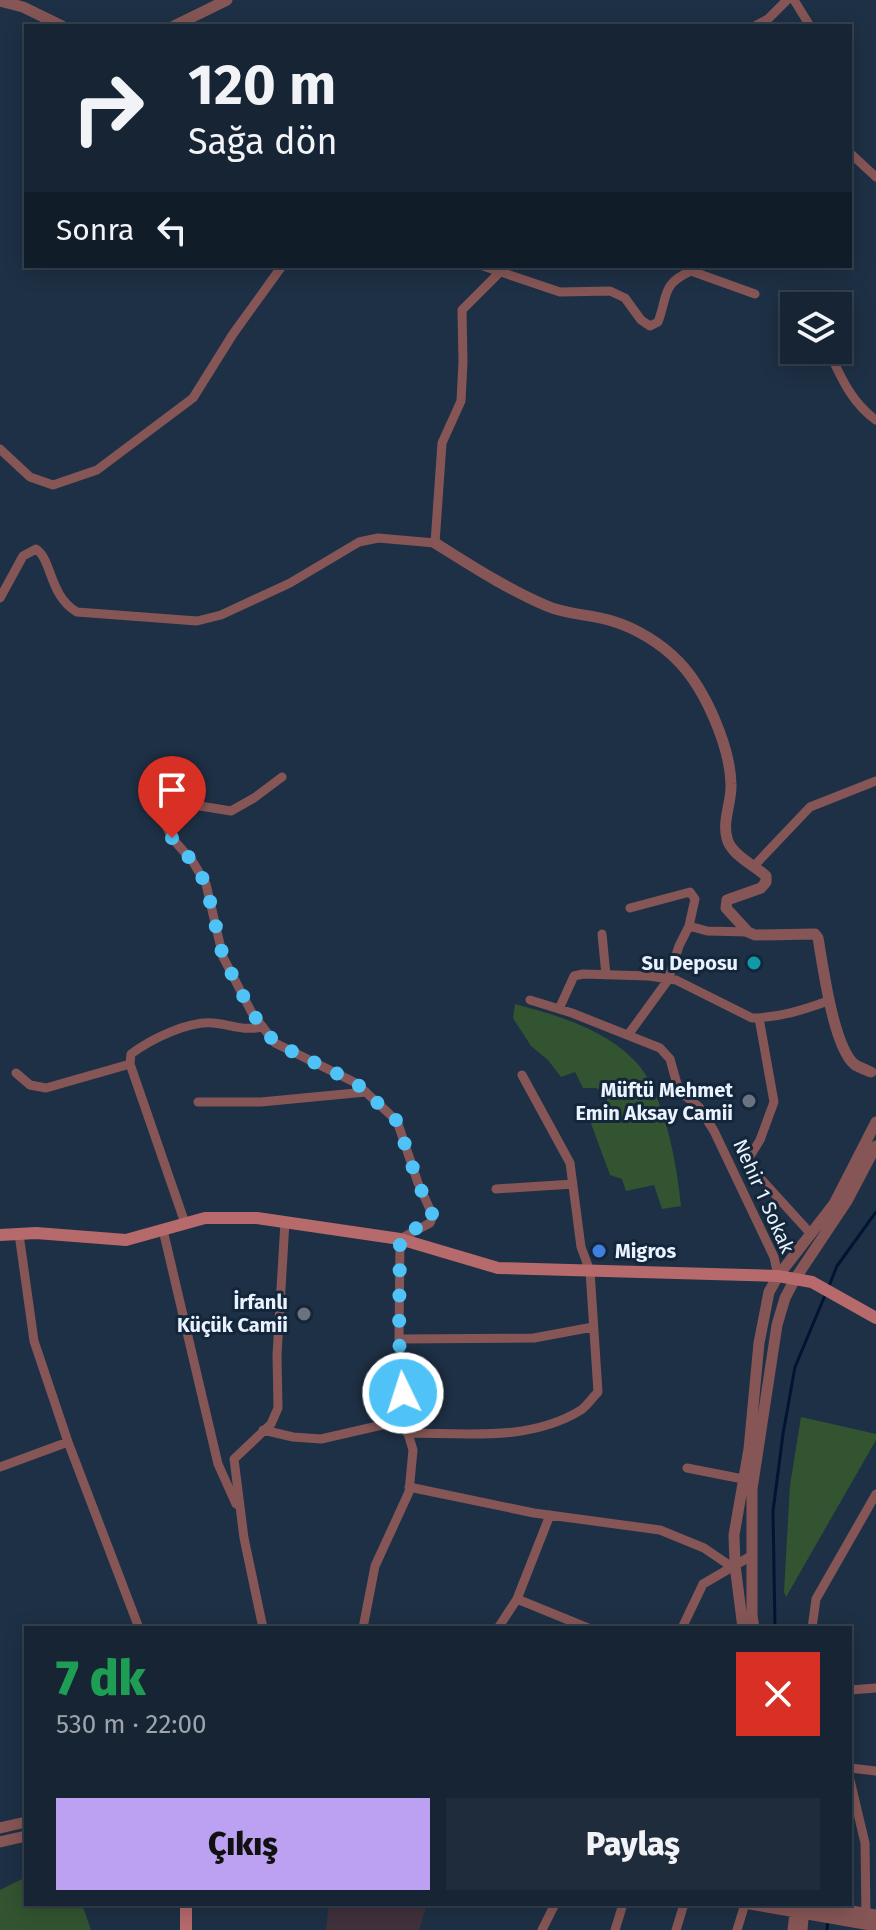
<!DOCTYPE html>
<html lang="tr">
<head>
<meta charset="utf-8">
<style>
  :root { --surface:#162434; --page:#1f2c3c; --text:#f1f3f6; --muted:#9ea4ac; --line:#35414f; --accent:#bca0f2 }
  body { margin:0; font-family:"Fira Sans",sans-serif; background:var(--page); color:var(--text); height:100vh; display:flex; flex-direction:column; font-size:30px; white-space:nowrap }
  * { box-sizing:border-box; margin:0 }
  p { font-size:26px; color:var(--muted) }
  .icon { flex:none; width:44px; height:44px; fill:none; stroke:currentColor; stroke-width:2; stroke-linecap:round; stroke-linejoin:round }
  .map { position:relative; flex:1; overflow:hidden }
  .details { position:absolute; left:24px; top:1626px; width:828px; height:280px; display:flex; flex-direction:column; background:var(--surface); border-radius:0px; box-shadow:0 4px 20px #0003,0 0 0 2px var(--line) }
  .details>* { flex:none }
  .banner { position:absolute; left:24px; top:24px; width:828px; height:244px; border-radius:0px; box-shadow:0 4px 20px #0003,0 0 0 2px var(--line); background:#162434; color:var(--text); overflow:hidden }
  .buttons { position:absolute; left:780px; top:292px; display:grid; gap:16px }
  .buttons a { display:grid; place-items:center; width:72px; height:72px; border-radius:0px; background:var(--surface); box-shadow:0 4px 20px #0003,0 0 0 2px var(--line); font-size:40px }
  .pin { position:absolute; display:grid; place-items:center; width:68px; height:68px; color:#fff; margin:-82px -34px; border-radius:50% 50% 50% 0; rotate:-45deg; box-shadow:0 0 8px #0007 }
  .pin .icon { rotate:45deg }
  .me { position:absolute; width:88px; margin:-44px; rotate:356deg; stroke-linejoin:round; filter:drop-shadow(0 0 6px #0008) }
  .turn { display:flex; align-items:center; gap:28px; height:168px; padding:0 32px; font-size:36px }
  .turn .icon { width:104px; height:104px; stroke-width:2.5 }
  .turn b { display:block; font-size:56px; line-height:68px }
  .then { display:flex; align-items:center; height:76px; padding:0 32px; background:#0003; gap:16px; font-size:30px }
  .round { display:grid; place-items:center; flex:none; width:84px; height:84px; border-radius:0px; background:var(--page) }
  .overview { display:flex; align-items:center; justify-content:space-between; height:136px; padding:0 32px }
  h1 { font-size:48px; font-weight:800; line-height:60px; color:#1e9e55 }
  .primary-button { display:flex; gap:16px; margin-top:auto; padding:16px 32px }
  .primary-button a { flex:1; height:92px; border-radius:0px; background:var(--accent); color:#111; font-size:32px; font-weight:800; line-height:92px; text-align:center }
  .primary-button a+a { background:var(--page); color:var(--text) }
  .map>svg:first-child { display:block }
</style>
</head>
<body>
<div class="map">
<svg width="876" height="1930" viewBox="0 0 876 1930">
  <rect width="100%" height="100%" fill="#1e3045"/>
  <path fill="#40313d" d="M329 1904H427L419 1930H326Z"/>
  <path fill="#325430" d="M515 1004C556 1015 602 1028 633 1059 664 1088 677 1165 681 1206L662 1209 654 1185 626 1191 622 1179 610 1175 589 1118 607 1112V1094L596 1088H583L575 1072 561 1077 548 1060 531 1046 513 1018Z
    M801 1417 876 1434V1440L786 1597 784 1592 790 1485Z
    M26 1877V1904H82L91 1930H0V1890Z"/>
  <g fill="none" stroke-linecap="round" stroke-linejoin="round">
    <path stroke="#001533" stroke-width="3" d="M829 1286 837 1266 876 1212
      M775 1628 773 1511 783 1434 795 1367 826 1293
      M827 1930 828 1920"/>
    <path stroke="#865656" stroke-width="9" d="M794 0 810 26
      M755 26 768 19 787 0
      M850 153 876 177
      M483 266 560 292 610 291 625 298 641 320 650 326 658 322C668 296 661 284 691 271L755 294
      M828 350C841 377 851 402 876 420
      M0 449 30 477 53 485 97 470 193 398 233 334 282 266
      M0 598 23 556 36 549C52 559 49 596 77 612L197 621 221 615 290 583 359 542 378 538 435 543 442 443 461 401 463 362 462 310 500 272
      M282 777 254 798 231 811 169 801 163 808 162 817 172 838 193 862 206 884 223 957 252 1013 275 1043 356 1083 397 1121 418 1183 433 1216 430 1223 400 1239 399 1339 404 1420 413 1450 409 1492 375 1566 363 1628
      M754 866 810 807 876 781
      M630 908 690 892 695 899 689 926
      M602 934 606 975
      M530 1000 572 1013 660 1048 670 1059 677 1084 683 1094 699 1107 714 1131 774 1257 778 1276
      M559 1009 574 976 583 974 649 976 676 980 752 1018C778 1018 803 1010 828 1001
      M759 1018 774 1102 760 1140 747 1161 751 1168 811 1234
      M628 1035 668 980 679 946 689 926 707 931 748 932
      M16 1073 30 1085 46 1088 130 1064
      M198 1102H261L366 1092
      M496 1189 573 1184
      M185 1223 130 1064 131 1054C151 1039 188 1021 213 1023 234 1025 239 1031 263 1027
      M163 1230 218 1464 236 1504
      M19 1234 34 1341 68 1442 139 1628
      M399 1339 534 1338 593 1327
      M263 1430 293 1437 321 1439 404 1420
      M407 1433C464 1433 530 1442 581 1410 587 1406 592 1398 598 1392L590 1271 581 1247 570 1163 522 1075
      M0 1467 68 1442
      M687 1468 743 1479
      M409 1487 534 1513 660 1530 704 1548 732 1567
      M517 1599 588 1628
      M263 1628 244 1538 234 1459 271 1424 278 1408 277 1355 285 1222
      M498 1628 517 1599 550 1515
      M682 1628 703 1584 751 1556
      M812 1628 816 1599 876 1494
      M850 1690 876 1688
      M850 1768 876 1771
      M850 1780 865 1843 866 1919
      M542 1930 555 1904
      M615 1930 623 1904
      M676 1930 684 1904
      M737 1930 745 1904"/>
    <path stroke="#865656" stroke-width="11" d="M0 1 23 7 62 26
      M174 26 227 0
      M435 543C472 566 507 589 547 606 567 615 591 614 612 621 636 628 662 644 679 662 705 689 730 746 731 784 732 801 722 821 727 838 730 854 754 865 766 876V882L761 888 727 900 726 908 748 932 755 935 815 934 818 938C823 966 833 1045 854 1064 858 1067 866 1070 871 1072
      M743 1628 735 1565 734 1535 749 1449 759 1343 769 1292 778 1276 834 1204 876 1122
      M754 1628 752 1615V1489L777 1325 785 1298 795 1279 847 1201 876 1146
      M0 1828 26 1822
      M0 1842 26 1836
      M750 1904 876 1926
      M810 1904 876 1915
      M793 1930 796 1905
      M802 1930 804 1907"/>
    <path stroke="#b66a6c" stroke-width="12" d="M0 1235 36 1233 126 1240 205 1218H257L400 1239 498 1268 778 1276 812 1282 876 1318
      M186 1904V1930"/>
  </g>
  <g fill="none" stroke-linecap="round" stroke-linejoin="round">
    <path stroke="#4fc3f7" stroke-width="14" stroke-dasharray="0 25.2" d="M172 838 193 862 206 884 223 957 252 1013 275 1043 356 1083 397 1121 418 1183 433 1216 430 1223 414 1229 400 1239 399 1339 403 1393"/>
  </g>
  <circle fill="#0f9aa8" stroke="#14263a" stroke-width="3" cx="754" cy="963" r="8"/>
  <g fill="#6b7280" stroke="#14263a" stroke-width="3">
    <circle cx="749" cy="1101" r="8"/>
    <circle cx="304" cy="1314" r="8"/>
  </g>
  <circle fill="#3f7fe0" stroke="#14263a" stroke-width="3" cx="599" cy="1251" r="8"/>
  <g text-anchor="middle" stroke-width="6" stroke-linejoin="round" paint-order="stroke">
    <g font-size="20" font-weight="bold" fill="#e9f2fe" stroke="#14263a" text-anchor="end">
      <text x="738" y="970">Su Deposu</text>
      <text x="733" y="1097">Müftü Mehmet<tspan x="733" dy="23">Emin Aksay Camii</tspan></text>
      <text x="615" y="1258" text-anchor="start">Migros</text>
      <text x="288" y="1309">İrfanlı<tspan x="288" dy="23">Küçük Camii</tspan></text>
    </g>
    <g font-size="20" fill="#e9f2fe" stroke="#14263a">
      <text transform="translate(764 1196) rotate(66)" y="7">Nehir 1 Sokak</text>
    </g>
  </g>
</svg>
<div class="buttons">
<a><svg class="icon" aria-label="layers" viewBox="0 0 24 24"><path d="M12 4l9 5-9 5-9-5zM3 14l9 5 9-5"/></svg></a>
</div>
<div class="pin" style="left:172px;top:838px;background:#d93025"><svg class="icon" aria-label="arrive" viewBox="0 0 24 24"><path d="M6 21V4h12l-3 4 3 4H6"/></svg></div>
<svg class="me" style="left:403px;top:1393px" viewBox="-20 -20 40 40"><circle r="17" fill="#4fc3f7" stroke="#fff" stroke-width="3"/><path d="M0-11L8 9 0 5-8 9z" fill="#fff"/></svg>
<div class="banner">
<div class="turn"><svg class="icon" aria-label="right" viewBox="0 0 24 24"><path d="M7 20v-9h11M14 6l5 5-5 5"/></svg><div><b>120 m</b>Sağa dön</div></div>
<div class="then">Sonra<svg class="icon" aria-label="left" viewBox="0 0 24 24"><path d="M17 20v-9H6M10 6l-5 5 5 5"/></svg></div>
</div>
<section class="details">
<div class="overview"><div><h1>7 dk</h1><p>530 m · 22:00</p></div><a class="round" style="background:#d93025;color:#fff"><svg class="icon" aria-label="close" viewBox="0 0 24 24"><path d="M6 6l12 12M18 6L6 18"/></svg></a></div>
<div class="primary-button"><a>Çıkış</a><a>Paylaş</a></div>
</section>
</div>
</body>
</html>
